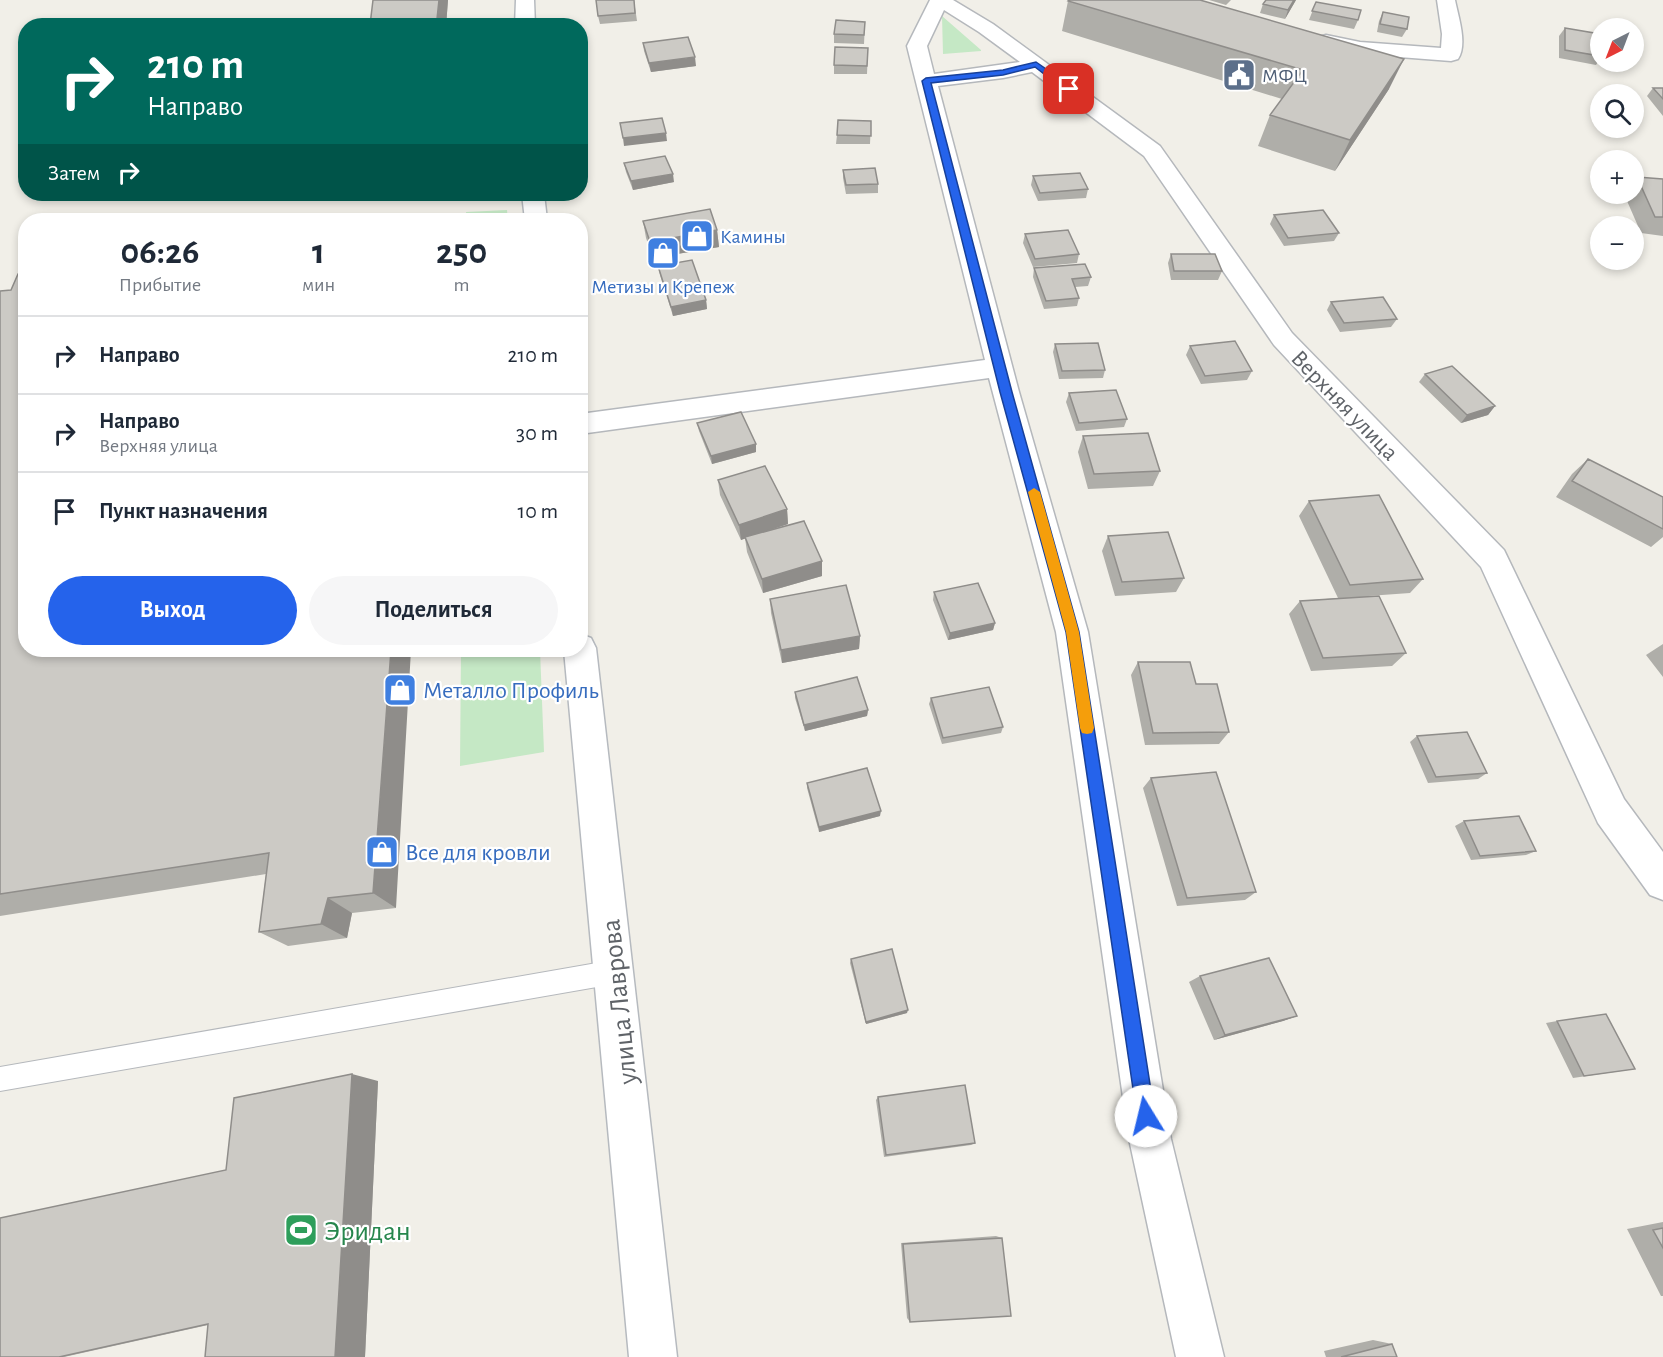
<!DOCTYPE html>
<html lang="ru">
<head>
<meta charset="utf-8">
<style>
  :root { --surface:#fff; --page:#f6f6f7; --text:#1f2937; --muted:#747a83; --line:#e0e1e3; --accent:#2563eb }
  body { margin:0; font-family:"Alegreya Sans",sans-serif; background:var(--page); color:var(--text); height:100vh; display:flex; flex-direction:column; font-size:22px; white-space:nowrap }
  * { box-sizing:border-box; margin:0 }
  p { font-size:20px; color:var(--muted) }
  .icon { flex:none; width:33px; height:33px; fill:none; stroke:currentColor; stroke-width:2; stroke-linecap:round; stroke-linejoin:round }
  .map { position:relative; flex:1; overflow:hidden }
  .details { position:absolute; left:18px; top:213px; width:570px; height:444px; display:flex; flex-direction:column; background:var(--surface); border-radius:24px; box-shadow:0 3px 9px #0003 }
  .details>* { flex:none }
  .banner { position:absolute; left:18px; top:18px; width:570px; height:183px; border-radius:24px; box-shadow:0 3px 9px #0003; background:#00695c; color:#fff; overflow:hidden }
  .needle { width:39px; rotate:222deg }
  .controls { position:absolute; left:1590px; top:18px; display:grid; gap:12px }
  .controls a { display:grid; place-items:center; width:54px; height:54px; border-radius:50%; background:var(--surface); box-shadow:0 3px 9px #0003; font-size:30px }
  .pin { position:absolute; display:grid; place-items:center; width:51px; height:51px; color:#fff; margin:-26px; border-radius:12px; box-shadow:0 3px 9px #0006 }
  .me { position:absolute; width:66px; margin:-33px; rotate:351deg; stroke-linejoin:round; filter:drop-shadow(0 0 4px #0008) }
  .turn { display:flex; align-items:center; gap:21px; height:126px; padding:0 30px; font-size:27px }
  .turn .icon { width:78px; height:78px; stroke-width:2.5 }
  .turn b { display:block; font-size:42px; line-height:51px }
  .then { display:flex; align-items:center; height:57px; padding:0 30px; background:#0003; gap:12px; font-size:22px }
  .eta { display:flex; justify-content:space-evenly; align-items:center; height:102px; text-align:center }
  .eta b { font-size:36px; font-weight:700; line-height:42px }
  .button { display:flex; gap:12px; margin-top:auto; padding:12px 30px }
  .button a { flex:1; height:69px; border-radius:36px; background:var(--accent); color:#fff; font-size:24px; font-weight:700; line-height:69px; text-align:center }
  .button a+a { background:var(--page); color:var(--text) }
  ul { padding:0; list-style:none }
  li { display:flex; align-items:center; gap:18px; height:78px; padding:0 30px; border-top:2px solid var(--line) }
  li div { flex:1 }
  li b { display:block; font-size:22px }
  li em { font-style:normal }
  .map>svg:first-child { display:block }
</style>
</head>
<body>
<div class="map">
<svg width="1663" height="1357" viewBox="0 0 1663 1357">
  <rect width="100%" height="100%" fill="#f1efe8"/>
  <path fill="#c5e8c5" d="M942 16 981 50V51L943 54Z
    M507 210 508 220H467L466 212Z
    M461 650H540L544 752 460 766Z"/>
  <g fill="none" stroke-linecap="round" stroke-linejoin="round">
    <g stroke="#b5b8bc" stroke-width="2">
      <path id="lane" d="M614 960 622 964 626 972 622 980 614 984 0 1091V1067Z"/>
    </g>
    <g stroke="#b5b8bc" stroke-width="3">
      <path id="street" d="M930 0H953L993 24 1160 146 1292 333 1504 550 1624 799 1663 852V900L1650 895 1598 823 1481 567 1274 345 1144 156 1032 72 1003 78 938 86 1019 392 1088 632 1171 1139 1224 1357H1176L1129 1139 1056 632 989 378 580 434V414L985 360 907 46ZM944 10 979 32 1020 62 934 74 927 46Z
        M1437 0H1455C1458 16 1468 44 1458 59L1451 61 1360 54 1319 45 1316 41 1319 37 1326 35 1360 42 1441 48 1442 34Z"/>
    </g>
    <g stroke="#b6babf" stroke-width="3">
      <path id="secondary" d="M516 0H534L535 26H515Z
        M522 194H544L547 220H525Z
        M580 634 591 638 596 648 677 1357H629L564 650H580Z"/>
    </g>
    <use href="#lane" fill="#fff" fill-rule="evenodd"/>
    <use href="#street" fill="#fff" fill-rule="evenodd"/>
    <use href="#secondary" fill="#fff" fill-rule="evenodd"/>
  </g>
  <path fill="#afaea9" d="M373 0H448L446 26H370Z
    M634 0 637 21 600 24 598 16Z
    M1209 0H1231L1226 5Z
    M1296 0 1285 19 1260 13 1263 4Z
    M1068 1 1389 89 1335 171 1258 146 1270 115 1282 99 1062 31Z
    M1316 2 1358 20 1354 29 1309 20Z
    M1383 12 1407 29 1402 37 1377 32 1379 21Z
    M865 22 864 44 834 43V34Z
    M1565 28 1600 34V59L1596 65 1559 58V36Z
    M643 43 696 66 651 72 644 51Z
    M868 48 867 74H834V65Z
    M1653 88H1663V116L1647 96Z
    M871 121 870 144H836L837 135Z
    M624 163 674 182 633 190 626 172Z
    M843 170 878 184V193L846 194 843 178Z
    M1033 176 1088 189 1086 198 1038 201 1031 185Z
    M1637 177 1663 179V236L1641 233 1624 194H1634V181Z
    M1274 215 1339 233 1334 241 1284 246 1270 224Z
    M643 221 717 230 719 247 653 258 646 238Z
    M1025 234 1079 254 1077 263 1033 267 1023 243Z
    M1171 254 1222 271 1218 280H1171L1168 263Z
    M658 266 706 300 707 309 673 316 660 275Z
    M1034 268 1091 277 1088 286 1075 287 1079 298 1077 306 1044 309 1033 277Z
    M0 291 396 908 352 913 347 938 288 946 259 932 266 874 0 916Z
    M1331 302 1397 319 1391 327 1340 332 1327 310Z
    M1055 344 1105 370 1103 378 1059 379 1053 352Z
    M1190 346 1252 371 1247 380 1201 384 1186 355Z
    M1425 374 1495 406 1488 415 1461 423 1419 382Z
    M1069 393 1127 419 1124 427 1076 431 1066 402Z
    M697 423 756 444V452L712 464 699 431Z
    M1083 436 1160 471 1153 486 1088 489 1078 452Z
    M1588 459 1663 497V537L1651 547 1556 497 1572 474Z
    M718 480 787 509 788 524 767 531 822 561V576L763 593 747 552 745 538 741 540 720 495Z
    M1309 501 1423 579 1410 593 1368 596 1406 653 1392 666 1311 671 1289 614 1300 601 1338 598 1299 516Z
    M1108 536 1184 578 1176 592 1115 596 1102 551Z
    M934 592 995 623 993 630 948 640 933 600Z
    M770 599 860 636 859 649 782 663 771 613Z
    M1663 644V677L1646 655Z
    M1138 662 1196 684 1229 732 1219 744 1145 745 1131 675Z
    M795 692 868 710 867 716 805 731 795 698Z
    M931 698 1003 727 1001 733 942 744 929 704Z
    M1417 736 1487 773 1478 779 1428 783 1410 742Z
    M1151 778 1256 892 1245 900 1177 906 1143 788Z
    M807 783 880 816 819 832 807 788Z
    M1464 821 1536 851 1526 855 1471 860 1455 826Z
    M851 959 907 1013 866 1024 850 963Z
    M1200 976 1297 1016 1283 1021 1214 1040 1189 982Z
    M1557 1021 1635 1069 1573 1078 1546 1023Z
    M378 1081 365 1357H205L208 1325 64 1357H0L226 1170Z
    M878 1097 975 1143 971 1145 884 1157 876 1100Z
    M1663 1222V1296H1661L1627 1229Z
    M996 1236 1002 1238 910 1322 907 1318 901 1243Z
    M1373 1340 1392 1344 1397 1357H1326L1324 1351Z"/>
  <path fill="#8f8d8a" d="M439 0H448L446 26H439L437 19Z
    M1294 0H1296L1285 19 1288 10Z
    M695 57 696 66 651 72 649 63Z
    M1404 59 1389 89 1335 171 1350 140Z
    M666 133 667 141 624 146 623 138Z
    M673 174 674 182 633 190 631 181Z
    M717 230 719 247 653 258 650 242Z
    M706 300 707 309 673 316 671 307Z
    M1495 406 1488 415 1461 423 1467 415Z
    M756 444V452L712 464 711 456Z
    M787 509 788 524 741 540 739 525Z
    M822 561V576L763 593 762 579Z
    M995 623 993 630 948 640 950 633Z
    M860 636 859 649 782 663 781 650Z
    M391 650H411L396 908 373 893Z
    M868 710 867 716 805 731 804 725Z
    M881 811 880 816 819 832V827Z
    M328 898 352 913 347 938 321 924Z
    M908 1010 907 1013 866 1024V1022Z
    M1297 1016 1283 1021 1214 1040 1225 1035Z
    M352 1074 378 1081 365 1357H335Z"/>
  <path fill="#cccac5" stroke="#8f8d8a" stroke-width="1.5" d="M373 0H439L437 19 370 25Z
    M596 0H634L635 13 598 16Z
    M1069 0H1200L1404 59 1350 140 1270 115 1303 70 1068 1Z
    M1266 0H1294L1288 10 1263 4Z
    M1316 2 1361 10 1358 20 1312 11Z
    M1383 12 1409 17 1407 29 1380 24Z
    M836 20 865 22 864 35 834 34Z
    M1565 28 1600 34V56L1565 50Z
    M688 37 695 57 649 63 643 43Z
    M835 47 868 48 867 66 834 65Z
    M1653 88H1663V99Z
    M662 118 666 133 623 138 620 123Z
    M838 120 871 121V136L837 135Z
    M665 156 673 174 631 181 624 163Z
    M875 168 878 184 846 185 843 170Z
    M1080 173 1088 189 1040 193 1033 176Z
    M1637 177 1663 179V217H1655Z
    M710 209 717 230 650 242 643 221Z
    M1323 210 1339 233 1288 238 1274 215Z
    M1068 230 1079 254 1035 259 1025 234Z
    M1171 254H1215L1222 271H1174Z
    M692 260 706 300 671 307 658 266Z
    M1085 264 1091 277 1072 279 1079 298 1046 301 1034 268Z
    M18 274H26V650H391L373 893 328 898 321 924 259 932 269 853 0 894V291L11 290Z
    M1383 297 1397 319 1344 323 1331 302Z
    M1235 341 1252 371 1205 376 1190 346Z
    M1098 343 1105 370 1062 371 1055 344Z
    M1452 366 1495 406 1467 415 1425 374Z
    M1116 390 1127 419 1079 423 1069 393Z
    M741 412 756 444 711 456 697 423Z
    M1148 433 1160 471 1094 474 1083 436Z
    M1588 459 1663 497V529L1572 481Z
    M765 466 787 509 739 525 718 480Z
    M1379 495 1423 579 1350 585 1309 501Z
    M804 521 822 561 762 579 745 537Z
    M1168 532 1184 578 1122 582 1108 536Z
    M978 583 995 623 950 633 934 592Z
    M846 585 860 636 781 650 770 599Z
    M1379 596 1406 653 1323 658 1300 601Z
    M1138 662H1190L1196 684H1217L1229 732 1153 733Z
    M857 677 868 710 804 725 795 692Z
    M989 687 1003 727 943 738 931 698Z
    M1467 732 1487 773 1436 777 1417 736Z
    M867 768 881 811 819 827 807 783Z
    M1216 772 1256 892 1187 898 1151 778Z
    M1519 816 1536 851 1480 856 1464 821Z
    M892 949 908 1010 866 1022 851 959Z
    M1269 958 1297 1016 1225 1035 1200 976Z
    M1606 1014 1635 1069 1584 1076 1557 1021Z
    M352 1074 335 1357H205L208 1324 59 1357H0V1218L226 1170 234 1098Z
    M965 1085 975 1143 886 1155 878 1097Z
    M1663 1228V1248L1653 1230Z
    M1002 1238 1011 1316 910 1322 903 1244Z
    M1392 1344 1397 1357H1341Z"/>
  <path fill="#2563eb" stroke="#184099" stroke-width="1.5" d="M1036 62 1072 87V91H1066L1035 67 1003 75 931 83 1012 392 1079 632 1155 1116 1152 1122 1146 1125 1140 1122 1137 1116 1066 632 1000 392 922 81 926 78 1003 70Z"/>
  <path fill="#f59e0b" d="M1034 488 1040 492 1079 632 1094 728 1092 733 1087 734 1082 733 1080 728 1066 632 1028 492Z"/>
  <defs>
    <g id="civic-square" transform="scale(1.725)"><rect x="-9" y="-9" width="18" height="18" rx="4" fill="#5c6f8a" stroke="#fff"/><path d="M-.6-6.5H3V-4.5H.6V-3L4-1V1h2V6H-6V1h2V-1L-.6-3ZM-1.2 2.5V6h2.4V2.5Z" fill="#fff"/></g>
    <g id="shop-square" transform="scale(1.725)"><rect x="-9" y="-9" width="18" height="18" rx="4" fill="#3f7fe0" stroke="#fff"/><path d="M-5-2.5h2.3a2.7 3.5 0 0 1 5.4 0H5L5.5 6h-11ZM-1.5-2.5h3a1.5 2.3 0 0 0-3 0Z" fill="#fff"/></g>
    <g id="stadium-square" transform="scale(1.725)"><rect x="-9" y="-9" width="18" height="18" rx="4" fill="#2e9e5b" stroke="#fff"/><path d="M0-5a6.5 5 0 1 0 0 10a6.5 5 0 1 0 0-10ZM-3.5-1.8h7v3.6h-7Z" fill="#fff"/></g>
  </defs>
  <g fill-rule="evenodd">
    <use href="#civic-square" x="1239" y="75"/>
    <use href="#shop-square" x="697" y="236"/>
    <use href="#shop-square" x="663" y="253"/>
    <use href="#shop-square" x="400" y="690"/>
    <use href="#shop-square" x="382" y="852"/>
    <use href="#stadium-square" x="301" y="1230"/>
  </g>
  <g text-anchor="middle" stroke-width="4.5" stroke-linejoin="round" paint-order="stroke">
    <g font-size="20" fill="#4e5e75" stroke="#fff" text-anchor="start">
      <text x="1262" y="82">МФЦ</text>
    </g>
    <g font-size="20" fill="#366cbe" stroke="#fff" text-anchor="start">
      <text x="720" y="243">Камины</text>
      <text x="663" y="293" text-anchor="middle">Метизы и Крепеж</text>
    </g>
    <g font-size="24" fill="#5f6368" stroke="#fff">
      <text transform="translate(1345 405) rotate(46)" y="8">Верхняя улица</text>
    </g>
    <g font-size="24" fill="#366cbe" stroke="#fff" text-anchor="start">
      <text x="423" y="698">Металло Профиль</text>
      <text x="405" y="860">Все для кровли</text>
    </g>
    <g font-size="28" fill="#5f6368" stroke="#fff">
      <text transform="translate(618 1002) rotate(-96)" y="10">улица Лаврова</text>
    </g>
    <g font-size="28" fill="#27864d" stroke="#fff" text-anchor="start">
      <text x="324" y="1240">Эридан</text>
    </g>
  </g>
</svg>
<div class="controls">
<a><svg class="needle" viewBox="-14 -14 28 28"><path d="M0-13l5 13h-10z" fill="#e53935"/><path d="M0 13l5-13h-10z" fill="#747a83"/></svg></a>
<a><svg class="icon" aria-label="search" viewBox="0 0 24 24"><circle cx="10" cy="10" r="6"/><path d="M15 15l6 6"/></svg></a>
<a>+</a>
<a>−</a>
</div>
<div class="pin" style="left:1069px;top:89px;background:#d93025"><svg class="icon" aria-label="arrive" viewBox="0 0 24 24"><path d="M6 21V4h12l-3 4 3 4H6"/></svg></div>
<svg class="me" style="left:1146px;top:1116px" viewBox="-20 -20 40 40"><circle r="19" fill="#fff"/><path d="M0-13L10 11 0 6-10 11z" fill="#2563eb"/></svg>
<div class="banner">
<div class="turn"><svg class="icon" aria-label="right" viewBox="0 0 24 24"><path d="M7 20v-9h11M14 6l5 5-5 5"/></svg><div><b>210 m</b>Направо</div></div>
<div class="then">Затем<svg class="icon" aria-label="right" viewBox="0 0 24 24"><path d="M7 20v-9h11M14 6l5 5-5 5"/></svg></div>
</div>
<section class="details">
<div class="eta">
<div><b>06:26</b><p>Прибытие</p></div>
<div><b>1</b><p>мин</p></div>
<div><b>250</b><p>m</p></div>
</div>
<ul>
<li><svg class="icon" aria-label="right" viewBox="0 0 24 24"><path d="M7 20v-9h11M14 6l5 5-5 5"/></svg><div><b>Направо</b></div><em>210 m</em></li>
<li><svg class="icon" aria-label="right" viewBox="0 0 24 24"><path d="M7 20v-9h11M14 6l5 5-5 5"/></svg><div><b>Направо</b><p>Верхняя улица</p></div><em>30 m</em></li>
<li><svg class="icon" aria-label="arrive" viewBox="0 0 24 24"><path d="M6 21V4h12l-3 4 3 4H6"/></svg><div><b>Пункт назначения</b></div><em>10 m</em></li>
</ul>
<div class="button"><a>Выход</a><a>Поделиться</a></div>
</section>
</div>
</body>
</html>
